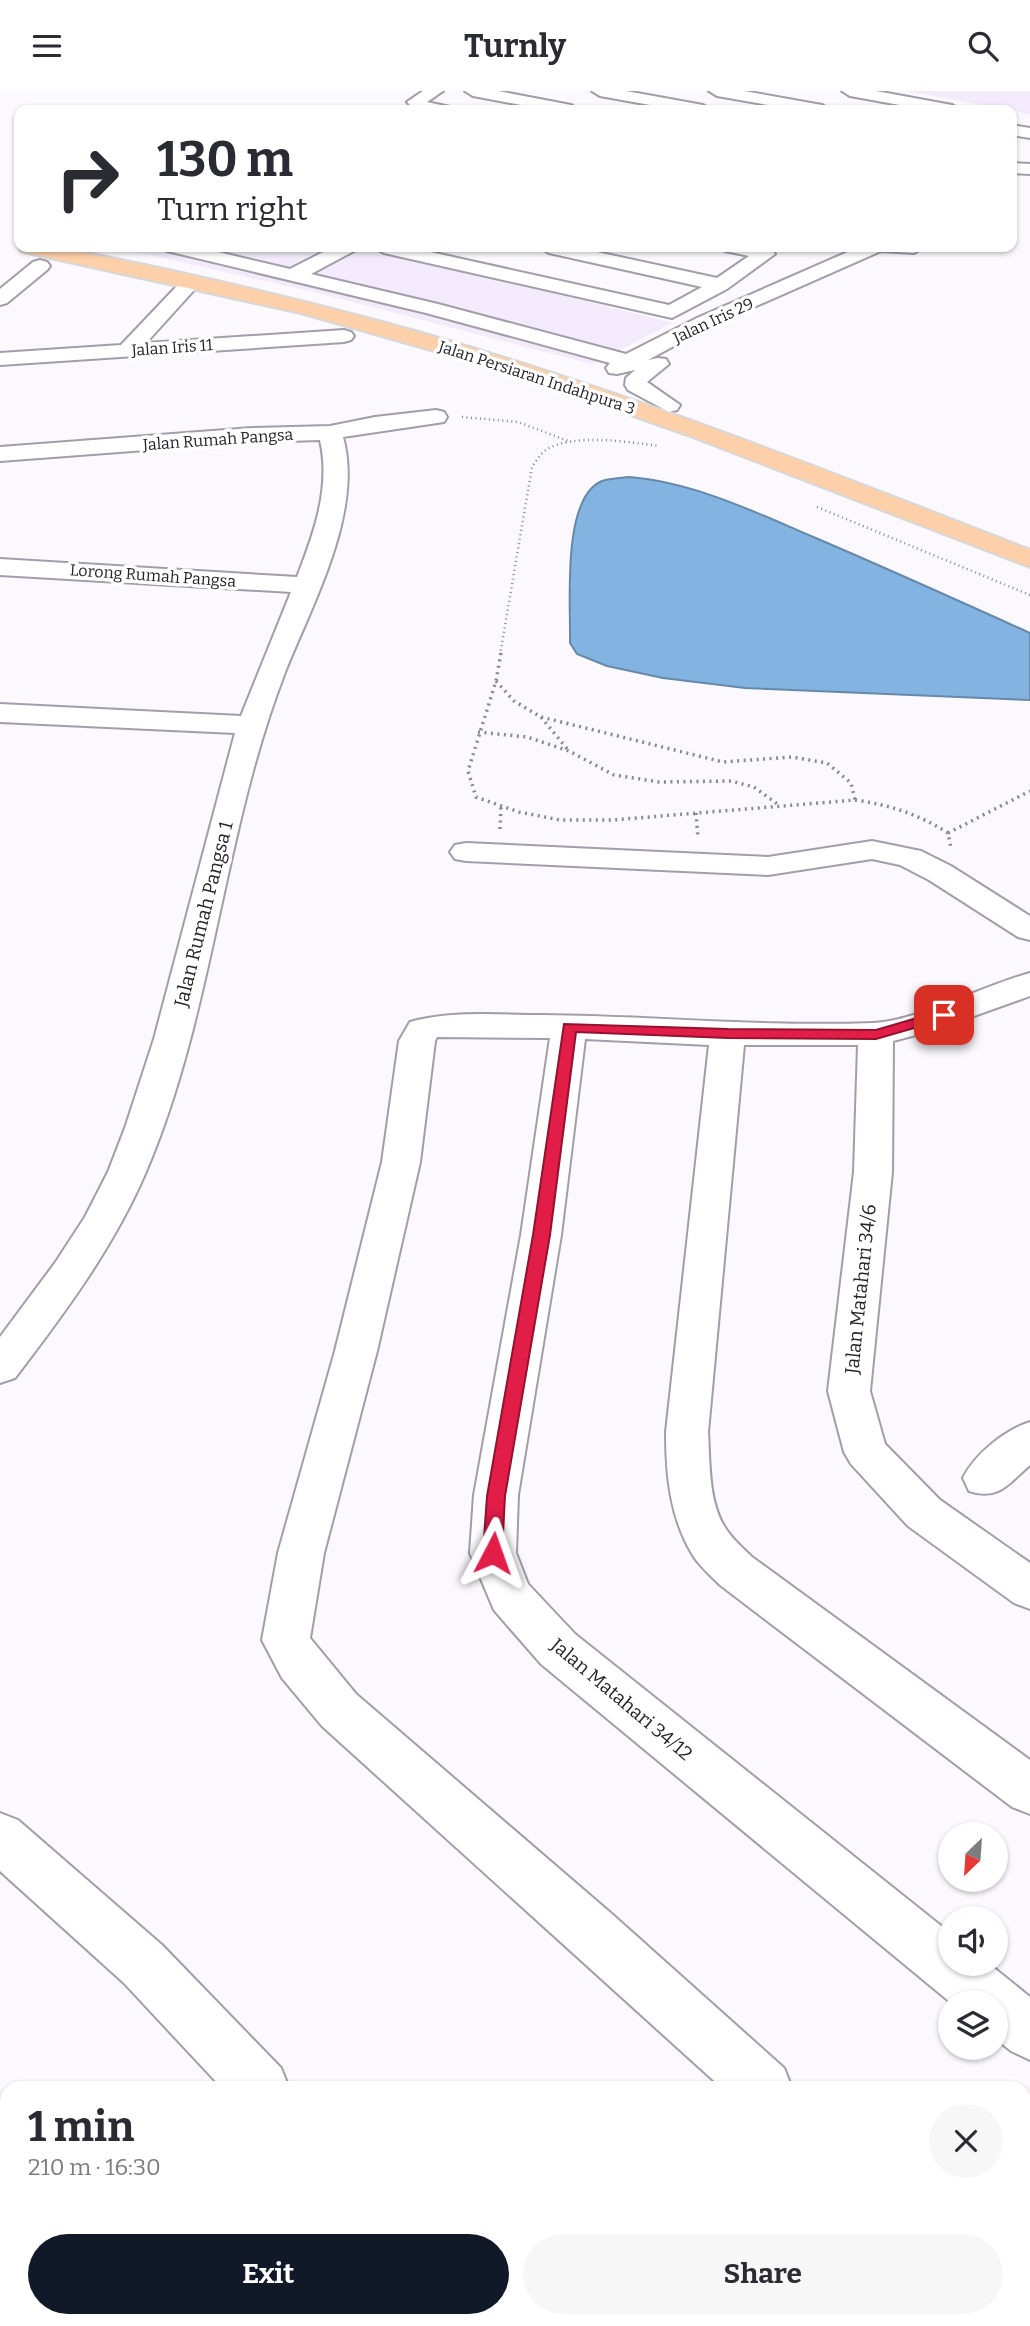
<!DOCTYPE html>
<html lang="en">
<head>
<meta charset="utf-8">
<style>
  :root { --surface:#fff; --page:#f7f7f7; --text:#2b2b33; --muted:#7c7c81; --accent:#111827 }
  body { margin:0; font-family:Bitter,serif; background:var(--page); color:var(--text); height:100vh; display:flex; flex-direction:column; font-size:26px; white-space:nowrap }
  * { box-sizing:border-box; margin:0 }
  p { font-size:23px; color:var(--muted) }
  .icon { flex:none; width:38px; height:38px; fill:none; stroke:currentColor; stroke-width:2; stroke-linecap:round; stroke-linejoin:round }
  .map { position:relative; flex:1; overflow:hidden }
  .drawer { position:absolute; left:0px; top:1990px; width:1031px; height:247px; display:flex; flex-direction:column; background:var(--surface); border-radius:21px 21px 0 0; box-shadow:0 2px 5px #0004 }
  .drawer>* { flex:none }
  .banner { position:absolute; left:14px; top:14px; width:1003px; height:147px; border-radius:14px; box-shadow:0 2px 5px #0004; background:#fff; color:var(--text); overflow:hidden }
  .needle { width:46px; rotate:205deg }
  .fabs { position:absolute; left:938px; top:1731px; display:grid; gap:14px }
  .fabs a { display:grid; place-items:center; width:70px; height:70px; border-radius:50%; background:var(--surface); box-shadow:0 2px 5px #0004; font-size:35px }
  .pin { position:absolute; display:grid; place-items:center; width:60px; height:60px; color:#fff; margin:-30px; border-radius:14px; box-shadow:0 4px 10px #0006 }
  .me { position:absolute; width:77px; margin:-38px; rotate:4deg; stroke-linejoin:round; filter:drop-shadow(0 0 5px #0008) }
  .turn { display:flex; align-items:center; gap:24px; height:147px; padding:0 28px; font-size:32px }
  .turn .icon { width:91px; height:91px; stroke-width:2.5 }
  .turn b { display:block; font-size:49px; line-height:60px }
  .round { display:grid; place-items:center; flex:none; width:74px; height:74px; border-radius:37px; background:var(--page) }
  .head { display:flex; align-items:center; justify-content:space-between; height:119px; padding:0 28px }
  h1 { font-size:42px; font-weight:700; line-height:52px }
  .primary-button { display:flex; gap:14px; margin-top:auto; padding:14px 28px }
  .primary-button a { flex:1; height:80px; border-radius:42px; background:var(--accent); color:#fff; font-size:28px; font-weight:700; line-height:80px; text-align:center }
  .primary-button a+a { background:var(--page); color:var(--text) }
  header { display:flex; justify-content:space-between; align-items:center; height:91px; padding:0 28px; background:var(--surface); font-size:32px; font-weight:700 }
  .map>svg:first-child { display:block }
</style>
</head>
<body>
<header><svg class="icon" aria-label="menu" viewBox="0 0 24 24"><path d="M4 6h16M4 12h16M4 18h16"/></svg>Turnly<svg class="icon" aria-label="search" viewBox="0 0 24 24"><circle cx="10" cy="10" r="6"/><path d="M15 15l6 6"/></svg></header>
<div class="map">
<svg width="1030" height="2235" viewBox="0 0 1030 2235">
  <rect width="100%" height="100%" fill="#fbf8fe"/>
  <path fill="#f3ebfc" d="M904 0H1030V24L1012 19Z
    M114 156H369L673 232 592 273 314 201Z"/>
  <path fill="#83b4e1" stroke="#6688a9" stroke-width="2" d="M629 386C692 391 753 420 811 445 884 476 957 509 1030 542V609L745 597 663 587 607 575 577 563 570 552C571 515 561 407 602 390 610 387 621 387 629 386Z"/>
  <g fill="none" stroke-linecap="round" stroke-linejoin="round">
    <g stroke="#a39daa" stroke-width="4">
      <path id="minor" d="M423 0H443L427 11 450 16 452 19 413 17 407 11Z
        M465 0H498L571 14 579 19H547L473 5Z
        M592 0H626L703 14 711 19H678L600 5Z
        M709 0H744L822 14 830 19H796L717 5Z
        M842 0H876L952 14 960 19H927L850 5Z
        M1012 34 1030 37V47L1012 44Z
        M1012 72 1030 73V83L1012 82Z
        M164 156H197L290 178 333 156H356L354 160 311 183 438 213 626 263 697 227 859 156H924L914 162 881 160 711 235 648 269 658 267 666 268 669 273 647 291 680 314 677 319 669 321 628 299 625 294 626 287 635 279 617 283 609 282 606 277 610 272 426 222 167 160Z
        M374 156H408L669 214 702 196 549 162 539 156H574L717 187 749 165 725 160 723 156H758L772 159 775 163 727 198 672 227 384 162Z
        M40 169 47 171 50 175 47 179 7 212 0 214V198L33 171Z
        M184 193 191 195 194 199 146 252 344 239 351 241 354 245 351 249 344 251 0 274V262L121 254 177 195Z
        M436 319 444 321 447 326 444 331 343 346C364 421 311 515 284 584 222 745 214 923 145 1083 113 1157 64 1223 15 1287L0 1292V1246L55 1172 85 1126 108 1081 125 1037 154 948 235 642 0 631V613L241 625 291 501 0 484V468L297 486C314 442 331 396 320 349L252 351 0 370V356L252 337 330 335 375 326Z
        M872 750 921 760 951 775 1030 825V849L1018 846 929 789 900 774 872 768 768 784 466 770 455 768 450 761 455 754 466 752 768 766Z
        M1030 882V905L935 939 893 950 892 1081 870 1300 885 1353 940 1409 1030 1472V1518L1014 1512 908 1435 851 1373 844 1361 828 1300 854 1081 858 954H744L708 1341C710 1371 708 1412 726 1438 733 1449 743 1457 752 1466L1030 1669V1723L1012 1716 720 1494C711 1485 701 1476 694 1466 670 1428 666 1385 666 1341L709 954 585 948 561 1144 518 1404 516 1462 528 1493 575 1543 950 1842V1872H988L1030 1906V1969L1011 1960 996 1948V1911H950L541 1573 494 1519 470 1462 474 1404 521 1144 550 947 437 946 435 950 420 1071 377 1260 324 1462 310 1547 356 1603 613 1824 784 1977 792 1997H722L322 1635 282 1587 262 1549 278 1462 335 1260 382 1071 399 950 410 931C452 919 498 924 542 924 652 925 762 936 873 932 918 930 984 894 1030 882Z
        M1030 1331V1374C1009 1392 999 1410 969 1400L963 1387C975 1363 1005 1339 1030 1331Z
        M0 1722 18 1729 162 1854 281 1977 289 1997H222L124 1892 0 1780Z
        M1024 2200 1030 2202V2235H995L993 2230H1024Z
        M453 2230H516L518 2235H455Z"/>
    </g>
    <g stroke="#d8d7d8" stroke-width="4">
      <path id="major" d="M19 155C36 158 58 156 76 160 179 180 281 204 382 231 604 291 817 376 1030 459V476L685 343 505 280 301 222 28 162 21 160Z"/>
    </g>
    <path stroke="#8a888d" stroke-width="2.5" stroke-dasharray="1 3.5" stroke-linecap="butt" d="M462 326 518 331 571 351
      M817 416 1030 504
      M500 564 532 376C536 370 540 363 546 359 571 342 630 351 659 355"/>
    <path stroke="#8a888d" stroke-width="3.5" stroke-dasharray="2 4.5" stroke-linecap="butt" d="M501 562 496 590 468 680 476 706 519 721 560 729H613L855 709C890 714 918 723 948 742L951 757
      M496 590 514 610 541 626 723 671 792 666 827 672 851 692 855 709
      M541 626 568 659
      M478 641 527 646 569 660 614 684 659 691 731 690 754 696 780 715
      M696 722 698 747
      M500 738 501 715
      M948 742 1030 700"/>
    <use href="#minor" fill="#fff" fill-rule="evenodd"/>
    <use href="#major" fill="#fed0a9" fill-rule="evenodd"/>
  </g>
  <path fill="#e11d48" stroke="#92132f" stroke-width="2" d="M944 919 949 920V927L876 948 728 947 576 941 550 1144 505 1405 502 1462 499 1467 493 1470 486 1467 483 1462 487 1405 533 1144 564 933 728 938 876 939Z"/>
  <g text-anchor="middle" stroke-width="7" stroke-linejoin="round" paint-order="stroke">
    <g font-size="16" fill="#242227" stroke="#fff">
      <text transform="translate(713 229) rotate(-25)" y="6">Jalan Iris 29</text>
      <text transform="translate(172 256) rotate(-4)" y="6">Jalan Iris 11</text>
      <text transform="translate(537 286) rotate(18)" y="6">Jalan Persiaran Indahpura 3</text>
      <text transform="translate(218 348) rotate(-4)" y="6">Jalan Rumah Pangsa</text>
      <text transform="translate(153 484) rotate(4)" y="6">Lorong Rumah Pangsa</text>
    </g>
    <g font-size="19" fill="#242227" stroke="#fff">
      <text transform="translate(203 823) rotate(-76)" y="7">Jalan Rumah Pangsa 1</text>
      <text transform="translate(860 1198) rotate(-84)" y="7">Jalan Matahari 34/6</text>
      <text transform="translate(622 1608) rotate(40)" y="7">Jalan Matahari 34/12</text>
    </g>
  </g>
</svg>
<div class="fabs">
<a><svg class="needle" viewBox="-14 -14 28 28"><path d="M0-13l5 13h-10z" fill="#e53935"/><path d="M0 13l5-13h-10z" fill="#7c7c81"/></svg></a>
<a><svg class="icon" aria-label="sound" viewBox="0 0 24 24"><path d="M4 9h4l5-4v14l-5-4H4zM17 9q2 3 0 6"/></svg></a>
<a><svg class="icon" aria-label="layers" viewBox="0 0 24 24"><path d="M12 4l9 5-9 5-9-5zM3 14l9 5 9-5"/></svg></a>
</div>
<div class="pin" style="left:944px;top:924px;background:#d93025"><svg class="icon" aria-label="arrive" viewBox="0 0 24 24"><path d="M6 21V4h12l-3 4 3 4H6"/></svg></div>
<svg class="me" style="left:493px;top:1462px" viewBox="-20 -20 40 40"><path d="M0-17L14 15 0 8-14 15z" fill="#e11d48" stroke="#fff" stroke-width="4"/></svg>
<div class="banner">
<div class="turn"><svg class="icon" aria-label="right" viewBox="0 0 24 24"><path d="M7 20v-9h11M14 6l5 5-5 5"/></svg><div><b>130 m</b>Turn right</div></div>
</div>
<section class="drawer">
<div class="head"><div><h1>1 min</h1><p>210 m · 16:30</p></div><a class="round"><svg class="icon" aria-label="close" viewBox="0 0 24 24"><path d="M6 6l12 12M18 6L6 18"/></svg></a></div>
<div class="primary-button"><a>Exit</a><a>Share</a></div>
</section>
</div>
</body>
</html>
